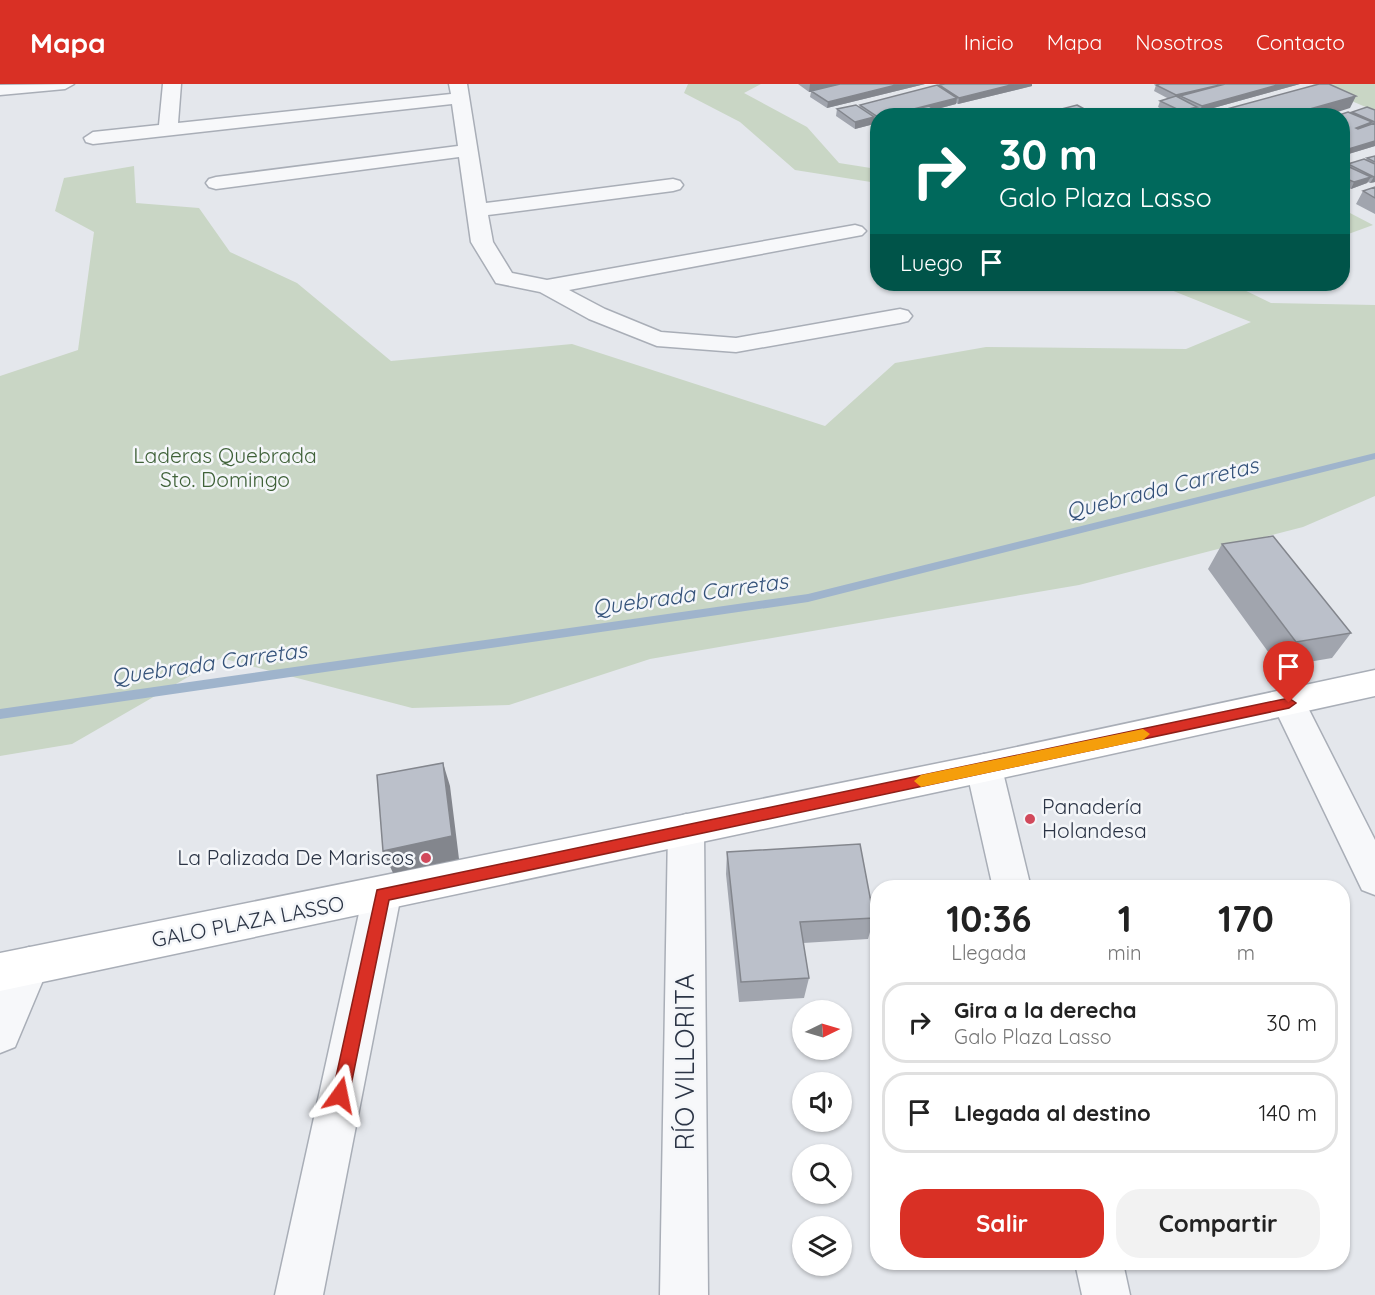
<!DOCTYPE html>
<html lang="es">
<head>
<meta charset="utf-8">
<style>
  :root { --surface:#fff; --page:#f2f2f2; --text:#222; --muted:#767676; --line:#e0e0e0; --accent:#d93025 }
  body { margin:0; font-family:Quicksand,sans-serif; background:var(--page); color:var(--text); height:100vh; display:flex; flex-direction:column; font-size:22px; white-space:nowrap }
  * { box-sizing:border-box; margin:0 }
  p { font-size:20px; color:var(--muted) }
  .icon { flex:none; width:33px; height:33px; fill:none; stroke:currentColor; stroke-width:2; stroke-linecap:round; stroke-linejoin:round }
  .map { position:relative; flex:1; overflow:hidden }
  .details { position:absolute; left:870px; top:796px; width:480px; height:390px; display:flex; flex-direction:column; background:var(--surface); border-radius:24px; box-shadow:0 2px 4px #0004 }
  .details>* { flex:none }
  .guide { position:absolute; left:870px; top:24px; width:480px; height:183px; border-radius:24px; box-shadow:0 2px 4px #0004; background:#00695c; color:#fff; overflow:hidden }
  .needle { width:39px; rotate:85deg }
  .controls { position:absolute; left:792px; top:916px; display:grid; gap:12px }
  .controls a { display:grid; place-items:center; width:60px; height:60px; border-radius:50%; background:var(--surface); box-shadow:0 2px 4px #0004; font-size:30px }
  .pin { position:absolute; display:grid; place-items:center; width:51px; height:51px; color:#fff; margin:-62px -26px; border-radius:50% 50% 50% 0; rotate:-45deg; box-shadow:0 0 6px #0007 }
  .pin .icon { rotate:45deg }
  .me { position:absolute; width:66px; margin:-33px; rotate:12deg; stroke-linejoin:round; filter:drop-shadow(0 0 4px #0008) }
  .turn { display:flex; align-items:center; gap:21px; height:126px; padding:0 30px; font-size:27px }
  .turn .icon { width:78px; height:78px; stroke-width:2.5 }
  .turn b { display:block; font-size:42px; line-height:51px }
  .then { display:flex; align-items:center; height:57px; padding:0 30px; background:#0003; gap:12px; font-size:22px }
  .eta { display:flex; justify-content:space-evenly; align-items:center; height:102px; text-align:center }
  .eta b { font-size:36px; font-weight:800; line-height:42px }
  .cta { display:flex; gap:12px; margin-top:auto; padding:12px 30px }
  .cta a { flex:1; height:69px; border-radius:24px; background:var(--accent); color:#fff; font-size:24px; font-weight:800; line-height:69px; text-align:center }
  .cta a+a { background:var(--page); color:var(--text) }
  ul { padding:0; list-style:none }
  li { display:flex; align-items:center; gap:18px; height:81px; margin:0 12px 9px; padding:0 18px; border:3px solid var(--line); border-radius:24px }
  li div { flex:1 }
  li b { display:block; font-size:22px }
  li em { font-style:normal }
  header { display:flex; align-items:center; gap:36px; box-sizing:border-box; height:84px; padding:0 30px; background:var(--accent); color:#fff }
  header strong { font-size:28px }
  nav { display:flex; gap:33px; margin-inline-start:auto; font-size:21px }
  .map>svg:first-child { display:block }
</style>
</head>
<body>
<header>
<strong>Mapa</strong>
<nav><a>Inicio</a><a>Mapa</a><a>Nosotros</a><a>Contacto</a></nav>
</header>
<div class="map">
<svg width="1375" height="1211" viewBox="0 0 1375 1211">
  <rect width="100%" height="100%" fill="#e4e7ec"/>
  <path fill="#c9d6c5" d="M688 0H761L744 9 807 43 839 79 877 85V99L795 86 740 38 684 9Z
    M1312 0H1375V27Z
    M134 82 136 119 199 124 230 168 297 199 391 277 572 260 825 342 895 279 986 263 1186 265 1251 238 1156 200H1232L1271 219 1375 221V412L1303 443 1079 501 650 575 509 621 412 624 221 574 72 660 0 672V292L78 266 94 148 55 127 64 94Z
    M1350 129 1373 141 1343 152V131Z"/>
  <g fill="none" stroke-linecap="round" stroke-linejoin="round">
    <path fill="#9fb4cc" fill-rule="evenodd" d="M1375 369V375L808 518 0 635V625L808 510Z"/>
    <g stroke="#a9aeb7" stroke-width="3">
      <path id="street" d="M74 0 65 5 0 11V1Z
        M163 0H181L178 39 451 10 449 0H467L486 119 673 95 680 97 683 101 680 105 673 107 488 131 493 158 512 189 547 196 855 141 862 143 866 147 862 151 569 206 605 225 661 248 736 254 900 225 908 227 912 232 908 237 900 239 736 268 657 262 589 235 540 208 496 199 471 158 459 73 216 105 209 103 206 99 209 95 216 93 458 62 452 20 93 60 86 58 84 54 93 48 159 41Z
        M1289 606 1301 610 1375 756V811L1362 806 1272 619 1277 610Z
        M984 670 996 674 1002 684 1031 804H993L966 684 972 674Z
        M686 730 699 735 704 746 708 1211H660L668 746 673 735Z
        M382 794 396 799 401 811 323 1211H275L363 811 368 799Z
        M29 863 43 869 49 882 15 963 0 969V901L15 869Z
        M1075 1179H1123L1130 1211H1082Z"/>
    </g>
    <g stroke="#a9aeb7" stroke-width="3">
      <path id="secondary" d="M1375 586V612L984 698 0 907V869L984 670Z"/>
    </g>
    <use href="#street" fill="#f7f8fa" fill-rule="evenodd"/>
    <use href="#secondary" fill="#fff" fill-rule="evenodd"/>
  </g>
  <path fill="#a1a5ae" d="M798 0H925L827 24 810 13 811 8H809Z
    M945 0H1032V2L958 20 956 19V20L934 26 878 32V39L874 37V40L855 45 836 32 837 25 859 23 860 21 939 3V1Z
    M1160 0H1300L1199 28 1196 27 1195 29 1187 32H1174L1158 23 1160 17 1169 15 1154 7 1156 1Z
    M1375 26V62L1342 72V32L1351 29 1352 28Z
    M1375 72V98L1370 99 1368 98 1367 99 1351 105 1347 103 1346 104 1342 106V82H1348V80L1366 76 1367 74Z
    M1375 103V130L1356 120 1363 107Z
    M1222 460 1351 549 1332 574 1279 583 1208 485Z
    M727 768 874 834 868 855 803 859 809 894 804 914 739 918 726 790Z"/>
  <path fill="#83868d" d="M810 0H847L811 7V8H809Z
    M900 0H925L827 24 828 18Z
    M1015 0H1032V2L958 20 959 14Z
    M1224 0 1180 12 1179 16 1174 17 1176 11Z
    M1281 0H1300L1199 28 1202 22Z
    M1356 12 1350 24 1325 32H1285Z
    M957 14 956 20 910 32H886Z
    M1197 23 1195 29 1187 32H1180L1181 27Z
    M874 33V40L855 45V38Z
    M1372 38 1369 44 1353 50 1356 44Z
    M1375 57V62L1342 72V67Z
    M1375 92V98L1370 99 1374 93Z
    M1371 93 1367 99 1351 105 1354 98Z
    M1349 98 1346 104 1342 106V100Z
    M443 679 450 702 459 775 393 789 383 767Z"/>
  <path fill="#bbc0ca" stroke="#83868d" stroke-width="1.5" d="M840 0H900L828 18 811 7Z
    M945 0H1015L959 14 939 1Z
    M1160 0H1224L1176 11 1156 1Z
    M1225 0H1281L1202 22 1180 12Z
    M1319 0H1329L1356 12 1285 32H1267L1252 25 1265 32H1201Z
    M937 1 957 14 886 32H878V33L860 21Z
    M1176 12 1197 23 1181 27 1160 17Z
    M856 21 874 33 855 38 837 25Z
    M1077 21 1097 32H1043L1042 30Z
    M929 22 943 32H886Z
    M1367 23 1375 26V38L1352 28Z
    M1348 28 1372 38 1356 44 1358 45 1375 39V57L1342 67V32H1336Z
    M1375 72V78L1367 74Z
    M1364 75 1375 80V92L1374 93 1348 80Z
    M1345 81 1371 93 1354 98 1342 93V82Z
    M1342 94 1349 98 1342 100Z
    M1375 103V114L1363 107Z
    M1273 452 1351 549 1296 558 1222 460Z
    M443 679 452 752 383 767 377 691Z
    M860 760 874 834 800 838 809 894 741 898 727 768Z"/>
  <path fill="#d93025" stroke="#8d1f18" stroke-width="1.5" d="M1289 614 1296 619 1289 624 389 816 349 1011 347 1017 340 1020 334 1017 332 1011 377 806Z"/>
  <path fill="#f59e0b" d="M1143 645 1150 650 1143 656 921 703 914 697 921 691Z"/>
  <g fill="#d1495b" stroke="#f4f6f9" stroke-width="2">
    <circle cx="1030" cy="735" r="6"/>
    <circle cx="426" cy="774" r="6"/>
  </g>
  <g text-anchor="middle" stroke-width="5" stroke-linejoin="round" paint-order="stroke">
    <g font-size="21" fill="#3f6138" stroke="#f4f6f9">
      <text x="225" y="379">Laderas Quebrada<tspan x="225" dy="24">Sto. Domingo</tspan></text>
    </g>
    <g font-size="21" fill="#2b3445" stroke="#f4f6f9" text-anchor="start">
      <text x="1042" y="730">Panadería<tspan x="1042" dy="24">Holandesa</tspan></text>
      <text x="414" y="781" text-anchor="end">La Palizada De Mariscos</text>
    </g>
    <g font-size="21" fill="#2b3445" stroke="#f4f6f9">
      <text transform="translate(248 838) rotate(-11)" y="7">GALO PLAZA LASSO</text>
    </g>
    <g font-size="22" font-style="italic" fill="#34527a" stroke="#f4f6f9">
      <text transform="translate(1162 404) rotate(-14)" y="8">Quebrada Carretas</text>
      <text transform="translate(690 510) rotate(-8)" y="8">Quebrada Carretas</text>
      <text transform="translate(209 579) rotate(-8)" y="8">Quebrada Carretas</text>
    </g>
    <g font-size="26" fill="#2b3445" stroke="#f4f6f9">
      <text transform="translate(685 978) rotate(-90)" y="9">RÍO VILLORITA</text>
    </g>
  </g>
</svg>
<div class="controls">
<a><svg class="needle" viewBox="-14 -14 28 28"><path d="M0-13l5 13h-10z" fill="#e53935"/><path d="M0 13l5-13h-10z" fill="#767676"/></svg></a>
<a><svg class="icon" aria-label="sound" viewBox="0 0 24 24"><path d="M4 9h4l5-4v14l-5-4H4zM17 9q2 3 0 6"/></svg></a>
<a><svg class="icon" aria-label="search" viewBox="0 0 24 24"><circle cx="10" cy="10" r="6"/><path d="M15 15l6 6"/></svg></a>
<a><svg class="icon" aria-label="layers" viewBox="0 0 24 24"><path d="M12 4l9 5-9 5-9-5zM3 14l9 5 9-5"/></svg></a>
</div>
<div class="pin" style="left:1289px;top:619px;background:#d93025"><svg class="icon" aria-label="arrive" viewBox="0 0 24 24"><path d="M6 21V4h12l-3 4 3 4H6"/></svg></div>
<svg class="me" style="left:340px;top:1011px" viewBox="-20 -20 40 40"><path d="M0-17L14 15 0 8-14 15z" fill="#d93025" stroke="#fff" stroke-width="4"/></svg>
<div class="guide">
<div class="turn"><svg class="icon" aria-label="right" viewBox="0 0 24 24"><path d="M7 20v-9h11M14 6l5 5-5 5"/></svg><div><b>30 m</b>Galo Plaza Lasso</div></div>
<div class="then">Luego<svg class="icon" aria-label="arrive" viewBox="0 0 24 24"><path d="M6 21V4h12l-3 4 3 4H6"/></svg></div>
</div>
<section class="details">
<div class="eta">
<div><b>10:36</b><p>Llegada</p></div>
<div><b>1</b><p>min</p></div>
<div><b>170</b><p>m</p></div>
</div>
<ul>
<li><svg class="icon" aria-label="right" viewBox="0 0 24 24"><path d="M7 20v-9h11M14 6l5 5-5 5"/></svg><div><b>Gira a la derecha</b><p>Galo Plaza Lasso</p></div><em>30 m</em></li>
<li><svg class="icon" aria-label="arrive" viewBox="0 0 24 24"><path d="M6 21V4h12l-3 4 3 4H6"/></svg><div><b>Llegada al destino</b></div><em>140 m</em></li>
</ul>
<div class="cta"><a>Salir</a><a>Compartir</a></div>
</section>
</div>
</body>
</html>
